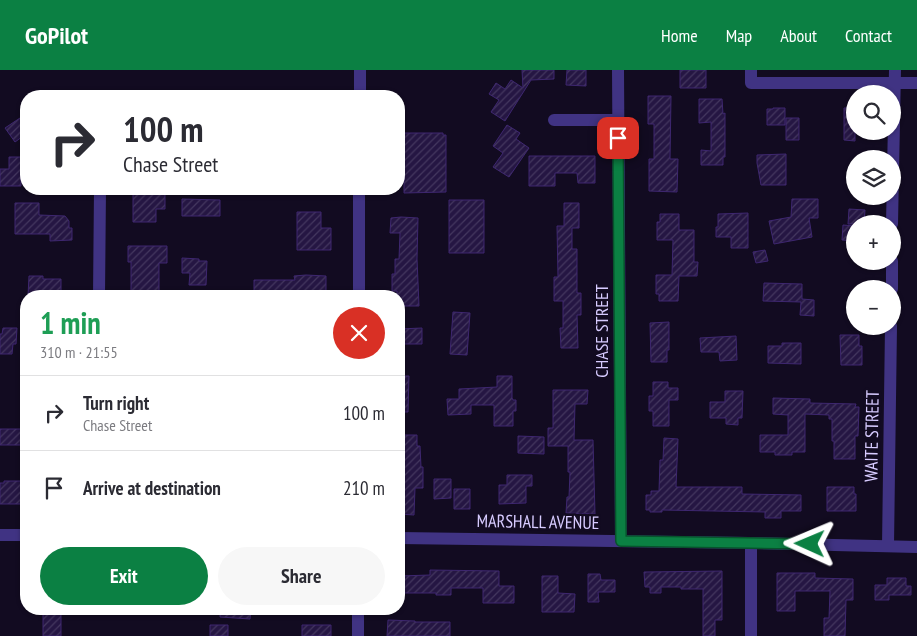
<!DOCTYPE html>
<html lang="en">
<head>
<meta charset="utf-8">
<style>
  :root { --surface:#fff; --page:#f7f7f7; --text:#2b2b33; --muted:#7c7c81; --line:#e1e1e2; --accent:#0b8043 }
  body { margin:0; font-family:"PT Sans Narrow",sans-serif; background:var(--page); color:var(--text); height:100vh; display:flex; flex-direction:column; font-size:19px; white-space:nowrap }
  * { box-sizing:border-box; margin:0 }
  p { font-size:16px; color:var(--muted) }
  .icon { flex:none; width:28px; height:28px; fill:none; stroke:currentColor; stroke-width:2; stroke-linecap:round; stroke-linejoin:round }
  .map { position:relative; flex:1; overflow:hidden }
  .details { position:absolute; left:20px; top:220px; width:385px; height:325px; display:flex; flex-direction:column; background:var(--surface); border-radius:20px; box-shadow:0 1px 4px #0004 }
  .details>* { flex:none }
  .top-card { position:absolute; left:20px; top:20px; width:385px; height:105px; border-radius:20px; box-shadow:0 1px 4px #0004; background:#fff; color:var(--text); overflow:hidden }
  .tools { position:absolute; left:846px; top:15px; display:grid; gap:10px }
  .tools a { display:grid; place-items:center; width:55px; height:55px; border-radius:50%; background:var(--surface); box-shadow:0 1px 4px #0004; font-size:25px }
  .pin { position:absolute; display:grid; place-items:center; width:42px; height:42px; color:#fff; margin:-21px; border-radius:10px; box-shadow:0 2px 8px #0006 }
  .me { position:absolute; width:55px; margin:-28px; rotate:271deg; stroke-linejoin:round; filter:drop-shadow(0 0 4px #0008) }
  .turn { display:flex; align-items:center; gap:18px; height:105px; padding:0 20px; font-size:22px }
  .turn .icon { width:65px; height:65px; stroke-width:2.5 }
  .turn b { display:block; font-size:35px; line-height:42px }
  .round { display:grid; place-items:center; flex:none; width:52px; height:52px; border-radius:26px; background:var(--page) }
  .overview { display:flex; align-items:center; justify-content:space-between; height:85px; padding:0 20px }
  h1 { font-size:30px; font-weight:800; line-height:38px; color:#1e9e55 }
  .cta { display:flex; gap:10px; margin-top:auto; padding:10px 20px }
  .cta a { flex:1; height:58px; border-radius:30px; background:var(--accent); color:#fff; font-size:20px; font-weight:800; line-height:58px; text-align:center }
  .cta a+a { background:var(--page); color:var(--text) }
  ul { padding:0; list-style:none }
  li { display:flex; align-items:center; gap:15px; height:75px; padding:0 20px; border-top:1px solid var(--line) }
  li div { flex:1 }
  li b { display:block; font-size:19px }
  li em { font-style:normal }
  header { display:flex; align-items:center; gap:30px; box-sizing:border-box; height:70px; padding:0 25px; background:var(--accent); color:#fff }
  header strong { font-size:24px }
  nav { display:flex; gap:28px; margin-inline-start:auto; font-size:18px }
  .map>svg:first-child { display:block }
</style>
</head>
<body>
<header>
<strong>GoPilot</strong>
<nav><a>Home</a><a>Map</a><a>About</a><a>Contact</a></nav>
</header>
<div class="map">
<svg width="917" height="566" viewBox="0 0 917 566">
  <defs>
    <pattern id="building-hatch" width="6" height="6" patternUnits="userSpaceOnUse" patternTransform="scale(1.25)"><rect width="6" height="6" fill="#251643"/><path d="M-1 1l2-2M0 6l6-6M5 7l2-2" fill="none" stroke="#44375f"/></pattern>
  </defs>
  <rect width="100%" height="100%" fill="#120b21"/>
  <path fill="url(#building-hatch)" stroke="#3e2770" d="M522 0H554V9L531 10 505 51 491 42 499 30 489 24 496 13 505 19 511 10 523 18Z
    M567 0H586V16L566 15Z
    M680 0H706V18H680Z
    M648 26H671L670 89H678L677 122 649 121V89H654V54H648Z
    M699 29H722L723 44 725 43V87H723V95H701V80L711 81V52L699 53Z
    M773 38H785V55H767V39H773Z
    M844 38H855V71L844 70Z
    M26 44V64L15 72 5 58Z
    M786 48H799V70H786Z
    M507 55 520 63 516 69 529 78 509 107 493 97 503 83 493 76Z
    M399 63H443V65H446V122L404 123V94H399Z
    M786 84V115H761L757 93V85Z
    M529 86H595V113H578L577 103H555V116H529Z
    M9 87H26V102H21V116H0V99H9Z
    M133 122H165V139H156V152H133Z
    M182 129 220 130V146H182Z
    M792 129H818V148H809L812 167 774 174 769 151 791 147Z
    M449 130H484V183H449Z
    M15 133H39V145L65 146 69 151V158H72V170L50 171V164H15Z
    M564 133H579V158H572V179H577V223H581V245H577L578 278H561L560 258H563V231H554V207H558L557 156H564Z
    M849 139 865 140 864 154H848Z
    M297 142H321V158H331V180H297Z
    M748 143V178H731V167H716V157H718V144Z
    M660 144H679V160H694V192H698L697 206H679L678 231H659V224H656V205H672L673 170H657V152H660Z
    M401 147 418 148 417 189 419 236H399V226H397V221H392V204H395V189H399L400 163H390L391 148Z
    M843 155 855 156V171L842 170Z
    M128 176H167V193H159V225H144V226H131V192H128Z
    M765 180 768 191 756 193 753 182Z
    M182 188 199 189V191H207L206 215H189L190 203H182Z
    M306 205 326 206V226H254V210H295L294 206Z
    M29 206H43V209H61V226H28Z
    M764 213 802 214V229L814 230V246L800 245 801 232 763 231Z
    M453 242 470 243 467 285 450 284Z
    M669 252V280H667V292H651L650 253Z
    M3 258H17L16 274H13L12 284H0V264H2Z
    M422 258V274H399V259Z
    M840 265H859V276H862V295H841Z
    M736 266 737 290 720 291 719 282H701L700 268Z
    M782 273H801V294L768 293V276H782Z
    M399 306H409L408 342H399Z
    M497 306H512V328L513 330H516V341H513V356H494V335H471V344L448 345 447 329H459V319L497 317Z
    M653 312H668V318H678V330H669V356H653V341H649V326H653Z
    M553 320H588L587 334H575L574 370H593L595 444 566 443 567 427H569L570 402H568V376H548V358H553Z
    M725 321H743L742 348H738V355L726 354V348H710V332H725Z
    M773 328 810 329V333L856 334 855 337H859L858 366H855V389H834V371H832V349H829V345L805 344V382H792V385H775V382H760V365H788V345L773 344Z
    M0 359H22V375H0Z
    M399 365H417V376H420L421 397H423V418H415L414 445 399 444Z
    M518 366 544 367V384L518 383Z
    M664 368 678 369 676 417H742V424L801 425V441H781V448H765V442L662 440V442H650V440H646V425H651V421H659L660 390H663Z
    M507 405H532V416H526V433L499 434V415H507Z
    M434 409H451V428L434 429Z
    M4 411H23L22 434H0V413H4Z
    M827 417H854V424H856V441H827Z
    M454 419H470V439H454Z
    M430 500 499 501V516H514V533H483V518H451V525H436V523H399V506L430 505Z
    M722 501V550H715V566H703V519H681V517H661V523H650V517H645L644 502Z
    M777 503H815V508L853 509V530H846L845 566H824V548H829L830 521H795V541H777Z
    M588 504H600L601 510H615V522H598L599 532H588Z
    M542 506H558V523L575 524 574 542H542Z
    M887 508H906V516H911V525H889V530H875V515H887Z
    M43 539H61V566H43Z
    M220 539H251L250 549 220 547Z
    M388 550 415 551V552H450V566H387Z
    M210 555H228V566H210Z
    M302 555H331V566H302Z"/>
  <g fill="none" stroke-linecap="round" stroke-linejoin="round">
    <path stroke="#403383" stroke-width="12" d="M618 0 621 471
      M751 0V13H917
      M554 50H618
      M892 154 895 0
      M892 219V191
      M99 226 100 119
      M0 465H26
      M751 473 917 477
      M888 476 891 256
      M358 539V566"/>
    <path stroke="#403383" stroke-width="12" d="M360 26V0
      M359 226V119
      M399 468 751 473V566"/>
  </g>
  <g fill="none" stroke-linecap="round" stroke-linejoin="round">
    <g stroke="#07532c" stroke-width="12">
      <path id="route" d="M618 68 621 471 810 474"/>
    </g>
    <use href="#route" stroke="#0b8043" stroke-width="9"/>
  </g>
  <g text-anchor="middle" stroke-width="5" stroke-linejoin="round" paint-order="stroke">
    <g font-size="18" fill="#d7cbff" stroke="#120b21">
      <text transform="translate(602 261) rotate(-90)" y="6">CHASE STREET</text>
      <text transform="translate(872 366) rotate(-89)" y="6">WAITE STREET</text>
      <text transform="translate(538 452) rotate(1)" y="6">MARSHALL AVENUE</text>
    </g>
  </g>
</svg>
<div class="tools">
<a><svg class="icon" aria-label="search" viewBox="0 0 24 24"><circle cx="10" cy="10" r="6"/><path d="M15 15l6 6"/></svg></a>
<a><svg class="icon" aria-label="layers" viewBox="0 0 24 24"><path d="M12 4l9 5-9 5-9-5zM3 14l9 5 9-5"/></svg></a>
<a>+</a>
<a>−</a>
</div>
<div class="pin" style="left:618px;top:68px;background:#d93025"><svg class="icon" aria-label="arrive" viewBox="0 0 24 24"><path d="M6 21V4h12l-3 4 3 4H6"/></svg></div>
<svg class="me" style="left:810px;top:474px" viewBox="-20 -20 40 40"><path d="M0-17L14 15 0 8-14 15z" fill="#0b8043" stroke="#fff" stroke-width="4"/></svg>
<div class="top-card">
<div class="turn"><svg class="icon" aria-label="right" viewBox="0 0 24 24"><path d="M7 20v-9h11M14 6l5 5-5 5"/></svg><div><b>100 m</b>Chase Street</div></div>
</div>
<section class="details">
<div class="overview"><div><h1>1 min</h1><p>310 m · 21:55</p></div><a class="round" style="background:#d93025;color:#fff"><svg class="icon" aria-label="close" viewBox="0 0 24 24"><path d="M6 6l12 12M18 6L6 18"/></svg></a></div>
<ul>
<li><svg class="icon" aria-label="right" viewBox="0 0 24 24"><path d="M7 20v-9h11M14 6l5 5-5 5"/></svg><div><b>Turn right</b><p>Chase Street</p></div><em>100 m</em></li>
<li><svg class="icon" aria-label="arrive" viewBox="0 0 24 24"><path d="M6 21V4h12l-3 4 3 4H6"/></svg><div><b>Arrive at destination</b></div><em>210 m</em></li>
</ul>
<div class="cta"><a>Exit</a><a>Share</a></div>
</section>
</div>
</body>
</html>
